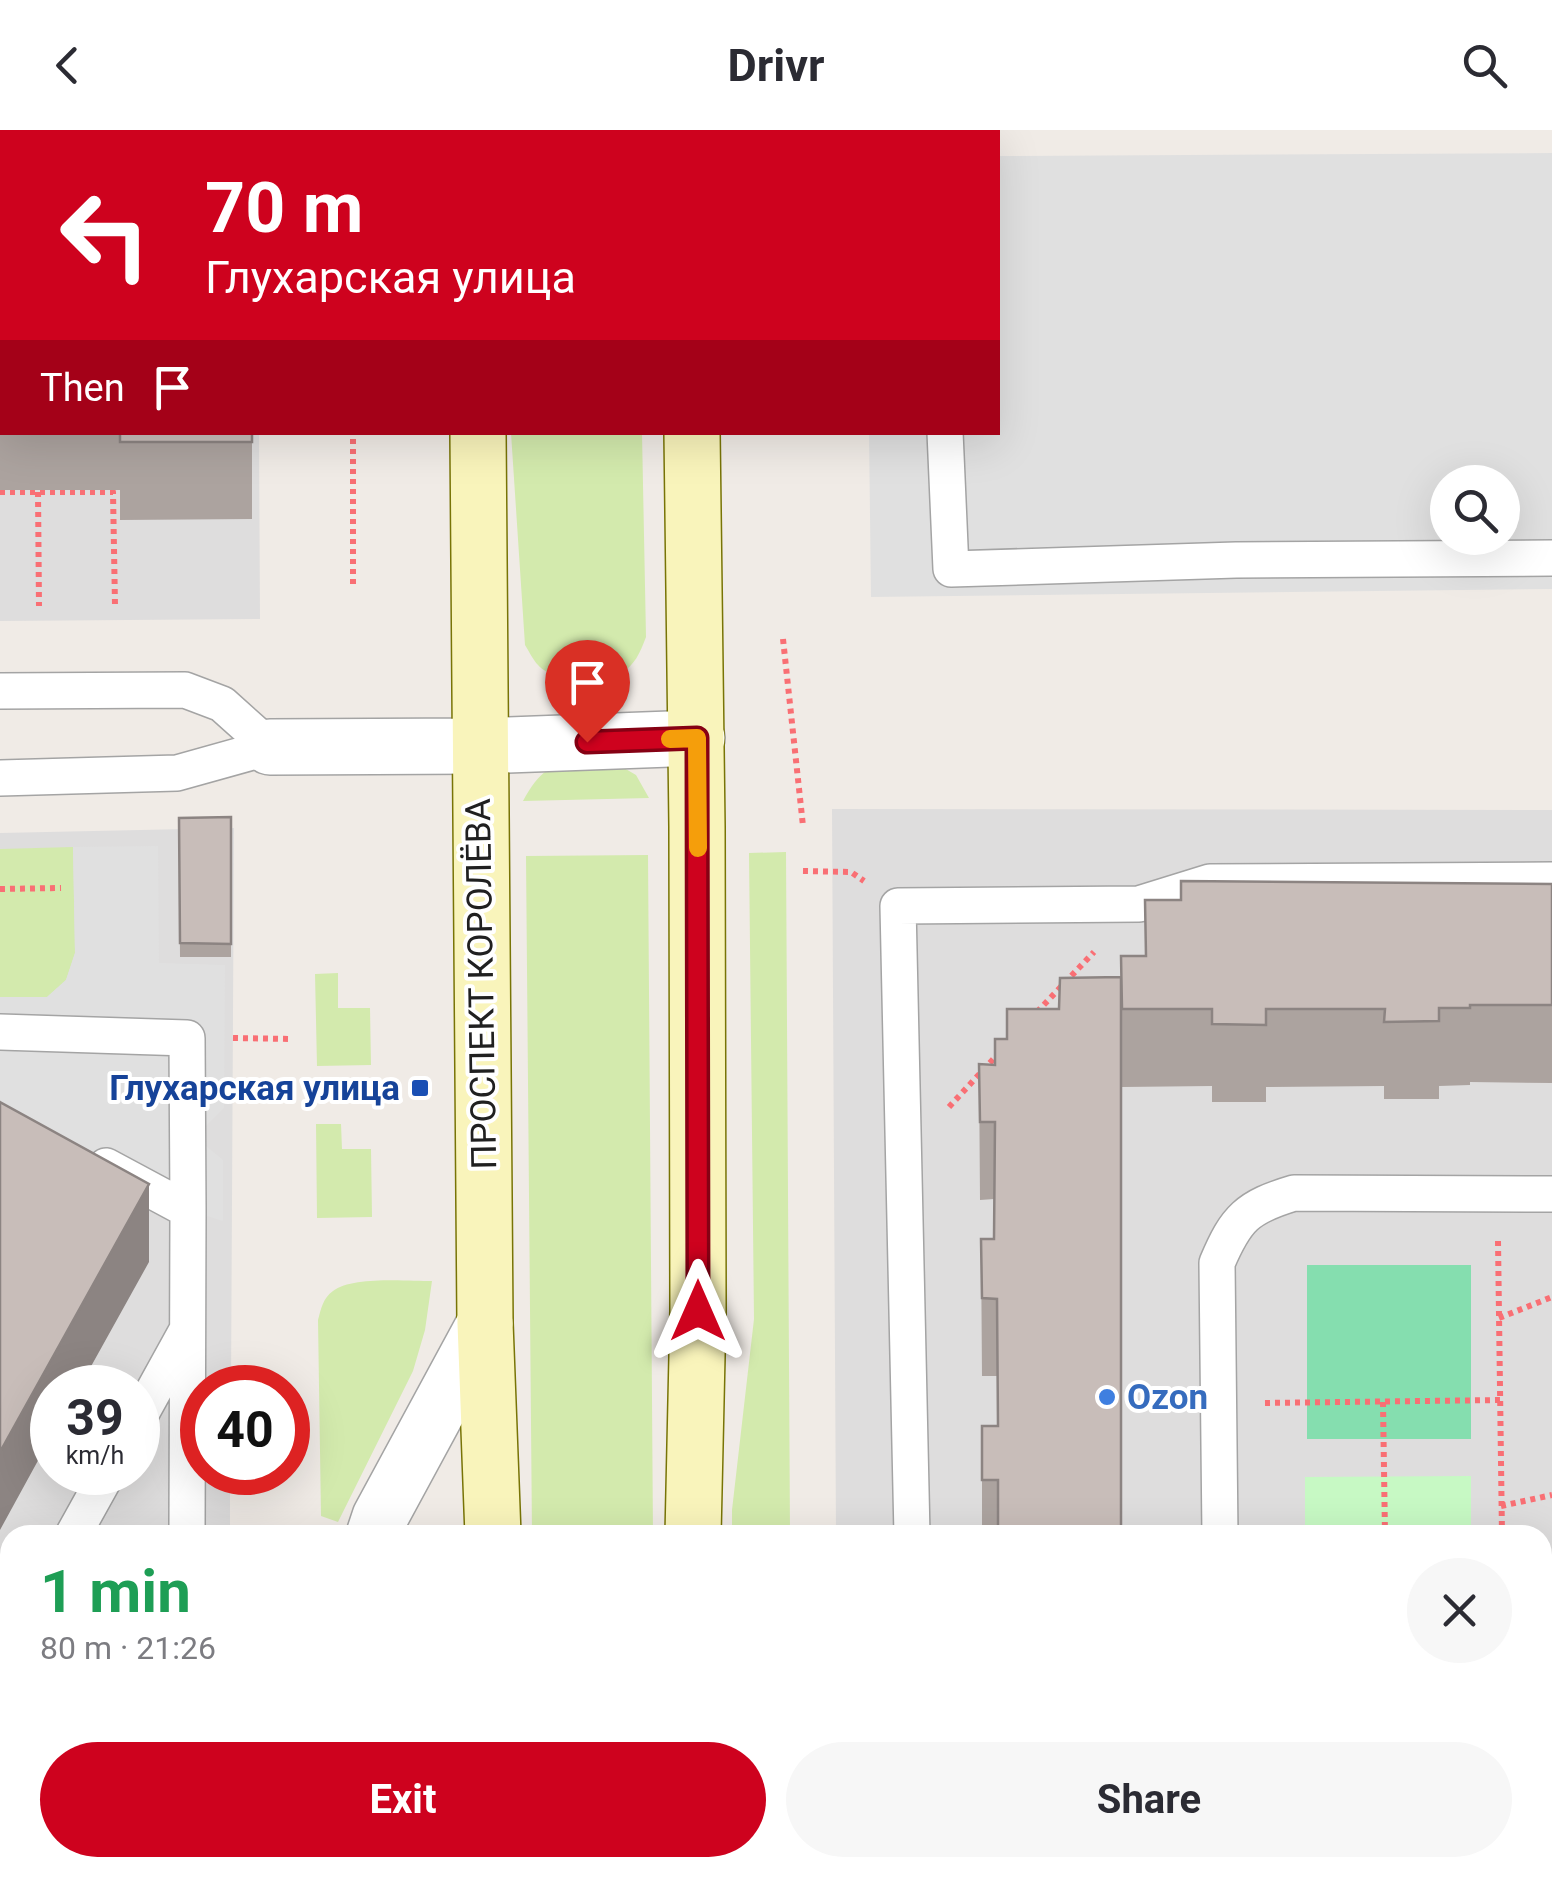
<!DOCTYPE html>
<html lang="en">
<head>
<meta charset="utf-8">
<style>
  :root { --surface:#fff; --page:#f7f7f7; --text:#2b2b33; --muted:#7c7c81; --accent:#ce021e }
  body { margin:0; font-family:Roboto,sans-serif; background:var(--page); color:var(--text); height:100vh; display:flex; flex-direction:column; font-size:38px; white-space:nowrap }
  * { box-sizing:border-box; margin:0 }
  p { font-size:32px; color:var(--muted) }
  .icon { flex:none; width:55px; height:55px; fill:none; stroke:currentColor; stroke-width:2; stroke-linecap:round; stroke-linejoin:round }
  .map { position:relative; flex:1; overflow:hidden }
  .panel { position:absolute; left:0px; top:1395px; width:1552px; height:352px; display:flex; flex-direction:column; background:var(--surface); border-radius:30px 30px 0 0; box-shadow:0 10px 40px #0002 }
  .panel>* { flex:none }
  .hud { position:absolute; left:0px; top:0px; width:1000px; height:305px; box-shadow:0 10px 40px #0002; background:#ce021e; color:#fff; overflow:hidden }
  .buttons { position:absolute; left:1430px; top:335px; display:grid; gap:20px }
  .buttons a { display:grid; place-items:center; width:90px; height:90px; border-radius:50%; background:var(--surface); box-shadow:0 10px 40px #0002; font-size:50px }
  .speed { position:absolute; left:30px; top:1235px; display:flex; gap:20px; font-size:50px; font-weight:700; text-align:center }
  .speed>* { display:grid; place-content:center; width:130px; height:130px; border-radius:50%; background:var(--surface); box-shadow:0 10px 40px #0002; line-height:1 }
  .speed small { font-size:25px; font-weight:400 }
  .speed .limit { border:15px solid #d22; background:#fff; color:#111 }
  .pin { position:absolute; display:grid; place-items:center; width:85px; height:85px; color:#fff; margin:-102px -42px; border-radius:50% 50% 50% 0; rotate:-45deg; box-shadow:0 0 10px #0007 }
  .pin .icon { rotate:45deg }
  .me { position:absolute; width:110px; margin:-55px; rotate:0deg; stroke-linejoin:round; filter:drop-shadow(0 0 8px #0008) }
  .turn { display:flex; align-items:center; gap:35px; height:210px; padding:0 40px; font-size:45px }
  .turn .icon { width:130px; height:130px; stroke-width:2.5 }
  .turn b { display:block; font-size:70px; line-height:85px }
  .then { display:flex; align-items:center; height:95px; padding:0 40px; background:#0003; gap:20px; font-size:38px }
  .round { display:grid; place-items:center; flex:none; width:105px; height:105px; border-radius:52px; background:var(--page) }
  .headline { display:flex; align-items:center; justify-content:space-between; height:170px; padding:0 40px }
  h1 { font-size:60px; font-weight:700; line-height:75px; color:#1e9e55 }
  .button { display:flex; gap:20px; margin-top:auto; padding:20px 40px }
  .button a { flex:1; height:115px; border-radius:60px; background:var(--accent); color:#fff; font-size:40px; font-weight:700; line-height:115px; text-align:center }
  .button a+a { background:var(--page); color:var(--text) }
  header { display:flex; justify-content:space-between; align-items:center; height:130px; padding:0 40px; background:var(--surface); font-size:45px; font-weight:700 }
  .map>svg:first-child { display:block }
</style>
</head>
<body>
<header><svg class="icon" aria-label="back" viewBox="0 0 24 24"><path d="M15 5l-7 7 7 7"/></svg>Drivr<svg class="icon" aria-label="search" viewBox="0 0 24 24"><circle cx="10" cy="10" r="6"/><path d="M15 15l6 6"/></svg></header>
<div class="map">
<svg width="1552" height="1747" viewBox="0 0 1552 1747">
  <rect width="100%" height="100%" fill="#f0ebe6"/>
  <path fill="#dedddd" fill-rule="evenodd" d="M0 0H257L2 2V302L259 303 260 489 0 491Z
    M832 679 1552 680V1747H837V1738H1542V1405H836Z
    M234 698 231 1257 202 1258V1342L230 1343V1405H10V1738H228V1747H0V703ZM52 1258H138V1342H52Z"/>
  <path fill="#d3eaad" d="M511 303H642L646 507C640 523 635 535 620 544 600 556 553 552 538 535 533 530 529 521 525 515Z
    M612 631 636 645 649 668 523 671C548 625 565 633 612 631Z
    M73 717 75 823 66 850 47 867H0V719Z
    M786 722 790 1405H732V1380L754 1189 749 723Z
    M648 725 653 1405H532L526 726Z
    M338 843V878H370L371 935 317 936 315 844Z
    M316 994H341L342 1019H371L372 1087 317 1088Z
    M432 1151 425 1200 413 1241 338 1392 321 1386 318 1190C321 1179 323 1168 333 1161 352 1146 407 1151 432 1151Z
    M535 1738H656V1747H535Z"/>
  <path fill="#c7f9c4" d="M1471 1346V1405H1305V1347Z"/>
  <path fill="#85deaf" d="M1307 1135H1471V1309H1307Z"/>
  <path fill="#e0e0e0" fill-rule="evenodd" d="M1552 23V459L871 467 869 303 998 302V26ZM1448 352H1502V408H1448Z
    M158 716 159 833 225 835 224 978 195 1007 223 1030V1091L188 1080 0 978V867H47L66 850 75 823 73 717Z"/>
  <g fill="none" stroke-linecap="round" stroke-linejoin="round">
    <g stroke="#a4a4a4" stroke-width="38">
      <path id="lane" d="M0 101H2
        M945 302 951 439 1236 430 1552 428
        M0 561 185 560 222 574 270 617
        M0 648 177 643 270 617
        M0 902 187 908 188 1080 106 1036
        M138 1289 186 1202
        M73 1405 108 1342
        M187 1405 188 1080
        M912 1405 898 776 1139 774 1210 752 1552 750
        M1220 1405 1217 1133C1236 1088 1247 1077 1294 1063L1552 1064
        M0 1536 10 1518
        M1542 1596 1552 1606
        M921 1738V1747
        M183 1747V1738"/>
    </g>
    <g stroke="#a4a4a4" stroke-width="58">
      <path id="street" d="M270 617 478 616 697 608
        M374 1405 380 1387 485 1193
        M349 1747 350 1738"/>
    </g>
    <g stroke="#787406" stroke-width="58">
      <path id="secondary" d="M473 0V2
        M687 0V2
        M478 302 485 1193 493 1405
        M692 302 697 697 698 1181 693 1405
        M500 1738V1747
        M693 1747V1738"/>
    </g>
    <path stroke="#f96f74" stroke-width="6" stroke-dasharray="5 5" stroke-linecap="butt" d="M55 0V2
      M354 2V0
      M0 362H113L115 475
      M38 362 39 476
      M353 454V302
      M783 509 803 696
      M803 741 851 742 864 751
      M0 759 61 758
      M1037 882 1094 822
      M233 908 291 909
      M949 977 998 924
      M1498 1111 1502 1405
      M1499 1188 1552 1167
      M1383 1272 1385 1405
      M1265 1273 1500 1270
      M1501 1376 1552 1365
      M1008 1738 1020 1747"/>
    <use href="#lane" stroke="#fff" stroke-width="35"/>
    <use href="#street" stroke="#fff" stroke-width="55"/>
    <use href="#secondary" stroke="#f9f4bb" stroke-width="55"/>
  </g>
  <path fill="#aca39f" d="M0 137H2V302H252V389L120 390V360H0Z
    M231 687V827H180L179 688Z
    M1473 754H1552V953L1470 952V955L1439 956V969H1384V956L1266 957V972H1212V956L1122 957 1121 906V1405H982V1296H998L997 1246H982L981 1109H994V1069L980 1070 979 934 995 935 1007 909 1059 879 1121 847 1145 826 1181 770Z
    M1152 1738H1504V1747H1152Z"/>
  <path fill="#8c8482" d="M149 1054V1132L79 1258H52V1305L0 1400V1322Z"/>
  <path fill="#c8bdb9" stroke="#8c8482" stroke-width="2.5" d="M0 137H2V283H0Z
    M120 302H252V312H120Z
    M231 687V814L180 813 179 688Z
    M1181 751 1552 754V875H1470V878H1439V891L1384 892 1385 879H1266V895L1212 894V879H1122L1121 826H1146L1145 770H1181Z
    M1121 847V1405H998V1350H982V1296H998L997 1169 982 1168 981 1109H994L995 992H980L979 934 995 935V909H1007V879H1059L1060 848Z
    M0 972 149 1054 0 1322Z"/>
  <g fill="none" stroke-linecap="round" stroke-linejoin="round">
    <g stroke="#860114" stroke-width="25">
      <path id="route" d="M587 612 697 608 698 1181"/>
    </g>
    <use href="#route" stroke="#ce021e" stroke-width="18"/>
    <path stroke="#f59e0b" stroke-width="18" d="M670 609 697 608 698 718"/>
  </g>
  <rect fill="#1a4fb4" stroke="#fff" stroke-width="4" x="410" y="948" width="20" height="20" rx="5"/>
  <circle fill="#3f7fe0" stroke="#fff" stroke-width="4" cx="1107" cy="1267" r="10"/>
  <g text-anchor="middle" stroke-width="8" stroke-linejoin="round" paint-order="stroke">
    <g font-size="35" fill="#202020" stroke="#fff">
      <text transform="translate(481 854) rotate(-91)" y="12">ПРОСПЕКТ КОРОЛЁВА</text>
    </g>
    <g font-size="35" font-weight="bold" fill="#164399" stroke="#fff" text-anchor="end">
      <text x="400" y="970">Глухарская улица</text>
    </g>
    <g font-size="35" font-weight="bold" fill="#366cbe" stroke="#fff" text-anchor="start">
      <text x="1127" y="1279">Ozon</text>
    </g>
  </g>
</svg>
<div class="buttons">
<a><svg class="icon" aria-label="search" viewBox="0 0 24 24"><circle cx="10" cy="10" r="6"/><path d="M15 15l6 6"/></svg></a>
</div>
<div class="speed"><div>39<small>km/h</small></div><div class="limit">40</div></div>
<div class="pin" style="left:587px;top:612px;background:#d93025"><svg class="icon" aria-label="arrive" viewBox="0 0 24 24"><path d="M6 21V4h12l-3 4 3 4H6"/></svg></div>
<svg class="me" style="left:698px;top:1181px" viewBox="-20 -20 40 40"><path d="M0-17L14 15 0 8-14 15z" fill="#ce021e" stroke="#fff" stroke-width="4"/></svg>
<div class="hud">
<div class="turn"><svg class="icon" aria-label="left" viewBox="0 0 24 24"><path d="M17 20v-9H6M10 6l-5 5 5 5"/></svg><div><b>70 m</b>Глухарская улица</div></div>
<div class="then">Then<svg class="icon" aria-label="arrive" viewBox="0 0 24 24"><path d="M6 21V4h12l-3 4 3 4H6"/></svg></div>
</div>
<section class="panel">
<div class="headline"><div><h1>1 min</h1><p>80 m · 21:26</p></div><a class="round"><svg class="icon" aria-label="close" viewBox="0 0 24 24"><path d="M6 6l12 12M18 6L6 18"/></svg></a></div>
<div class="button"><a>Exit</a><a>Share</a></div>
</section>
</div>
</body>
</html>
